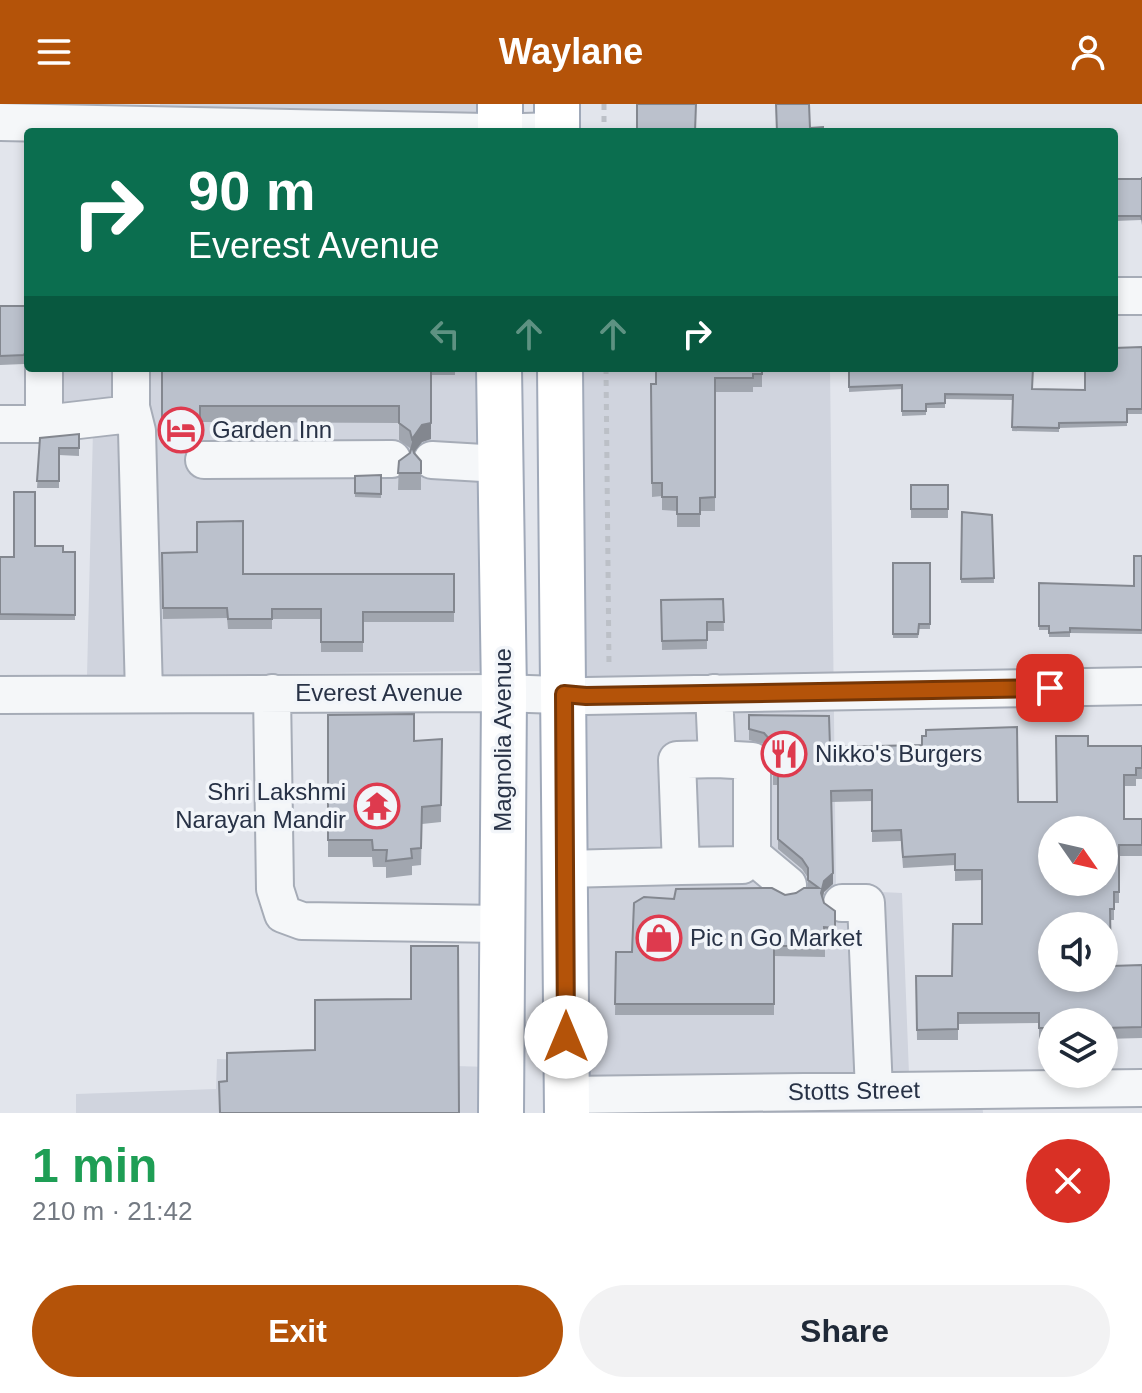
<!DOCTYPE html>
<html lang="en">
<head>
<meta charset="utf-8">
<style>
  :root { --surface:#fff; --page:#f2f2f3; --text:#1f2937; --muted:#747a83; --accent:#b45309 }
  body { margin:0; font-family:Arial,sans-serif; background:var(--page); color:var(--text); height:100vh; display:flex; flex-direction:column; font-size:30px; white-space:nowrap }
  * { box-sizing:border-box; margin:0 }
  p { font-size:26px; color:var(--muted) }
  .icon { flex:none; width:44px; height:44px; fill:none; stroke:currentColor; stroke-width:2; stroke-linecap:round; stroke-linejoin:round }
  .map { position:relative; height:1009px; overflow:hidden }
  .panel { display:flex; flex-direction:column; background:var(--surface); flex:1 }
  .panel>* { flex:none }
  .banner { position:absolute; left:24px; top:24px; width:1094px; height:244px; border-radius:8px; box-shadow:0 4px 12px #0003; background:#0b6e4f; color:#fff; overflow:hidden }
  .needle { width:52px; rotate:124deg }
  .fabs { position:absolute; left:1038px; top:712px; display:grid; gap:16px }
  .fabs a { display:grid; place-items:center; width:80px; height:80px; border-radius:50%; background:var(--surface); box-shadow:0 4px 12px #0003; font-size:40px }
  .pin { position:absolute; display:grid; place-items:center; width:68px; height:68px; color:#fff; margin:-34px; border-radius:16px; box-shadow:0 4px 12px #0006 }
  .me { position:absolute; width:88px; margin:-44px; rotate:0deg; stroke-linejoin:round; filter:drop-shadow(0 0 6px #0008) }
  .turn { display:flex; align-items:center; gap:28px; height:168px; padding:0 32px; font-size:36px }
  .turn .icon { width:104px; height:104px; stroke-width:2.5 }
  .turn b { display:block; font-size:56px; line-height:68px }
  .lanes { display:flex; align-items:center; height:76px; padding:0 32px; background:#0003; justify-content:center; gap:40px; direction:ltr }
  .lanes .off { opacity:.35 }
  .round { display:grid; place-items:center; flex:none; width:84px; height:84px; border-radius:42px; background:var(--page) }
  .head { display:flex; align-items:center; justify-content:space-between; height:136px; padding:0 32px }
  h1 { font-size:48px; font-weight:800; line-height:60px; color:#1e9e55 }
  .button { display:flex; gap:16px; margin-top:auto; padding:16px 32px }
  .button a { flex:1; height:92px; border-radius:48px; background:var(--accent); color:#fff; font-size:32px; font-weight:800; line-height:92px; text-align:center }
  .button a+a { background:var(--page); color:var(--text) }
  header { display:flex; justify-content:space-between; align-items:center; height:104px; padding:0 32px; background:var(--accent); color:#fff; font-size:36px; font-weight:800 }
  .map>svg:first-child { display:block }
</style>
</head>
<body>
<header><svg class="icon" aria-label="menu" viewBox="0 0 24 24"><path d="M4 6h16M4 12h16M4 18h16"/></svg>Waylane<svg class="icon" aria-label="person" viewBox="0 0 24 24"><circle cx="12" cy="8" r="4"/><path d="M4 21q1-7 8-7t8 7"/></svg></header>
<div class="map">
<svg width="1142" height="1009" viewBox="0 0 1142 1009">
  <rect width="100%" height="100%" fill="#e2e5ec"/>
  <path fill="#d0d4de" d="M160 0H481L482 28H160Z
    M33 264H484L486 567 87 572 93 326H33Z
    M584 264H830L836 786 902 789 909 970 980 971 983 1009H587Z
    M217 955 489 963V1009H76V990L216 985Z"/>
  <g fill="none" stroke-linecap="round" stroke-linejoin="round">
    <g stroke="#a6acb7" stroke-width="40">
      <path id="minor" d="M0 18 486 28
        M523 28 557 27
        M1114 192H1142
        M131 303 137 327 144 590
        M0 320H44L122 311 131 303V264
        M44 320V264
        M204 356 392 355
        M432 356 500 360
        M272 589 275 785 283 810 302 817 502 820
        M714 589 717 655 752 657V751L788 781
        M0 591 504 589 586 592 1142 582
        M717 655 677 656 681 762 742 761 752 751
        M565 765 681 762
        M842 799H866L874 987
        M567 991 1142 984"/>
    </g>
    <g stroke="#a0a9b9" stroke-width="48">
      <path id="major" d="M500 0V28
        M557 0V28
        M499 264 504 589 501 1009
        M560 264 567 1009"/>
    </g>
    <path stroke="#bcc0c7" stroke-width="5" stroke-dasharray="6 6" stroke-linecap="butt" d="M604 0V28
      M606 264 609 562"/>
    <use href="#minor" stroke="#f5f7f9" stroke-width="36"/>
    <use href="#major" stroke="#fff" stroke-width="44"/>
  </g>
  <path fill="#a1a6af" d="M1142 73V121L1141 116 1114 117V75H1142Z
    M0 202H28V251L24 260 0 261Z
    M1142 243V310H1127V322L1059 324V328L1012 327 1013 296 945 295V304H926V311L902 312V285L849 288V264L1032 285 1085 286Z
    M162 264H455V271H431V335L422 338 414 349 421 357V386H398L399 357 410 349 411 347 410 344 399 336V319L200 318V333H162Z
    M762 264V283H753V288H715V407H700V423H677V407L662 406V392L652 393 651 280Z
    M79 330V352L59 351V384H37L40 334Z
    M355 372 381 390V394L355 393Z
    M911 381H948V414H911Z
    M992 411 994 479H961V475Z
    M35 442 63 448H75V516H0V453H14Z
    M162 449 243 470H454V518H363V548H321V515H272V525H228L227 514 163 515Z
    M1142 452V530L1070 529V533H1049V526H1039V479L1134 482Z
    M893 459H930V525H919L918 534H893Z
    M723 495 724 527H707V545L662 546 661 496Z
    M328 611 414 637 442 635 441 718 422 720 421 761 412 762V771L386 774V763H373L372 753H328Z
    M749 611 830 643 1018 698H1057L1088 642H1142V675H1136V682H1124V715H1142V752H1119V799H1114V816H1111V862L1142 861V934L1104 935V918H1052V935H1039V919L958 920V936H917L916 872H952L982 820V776L955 777V761L903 764 901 737 872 738V697L831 698 833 780 824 788 823 794 824 799 835 807V835L825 834V853L774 852V911H615L616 848H632L674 795 785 791 796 789 808 784V774L802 765 778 745V681H773V656L771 648 764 640 749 636Z"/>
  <path fill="#83878f" d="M28 242V251L24 260V251Z
    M431 319V335L422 338 412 351V335L422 321Z
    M833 769V780L824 788 821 800V789L824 777Z"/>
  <path fill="#bbc1cc" stroke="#83878f" stroke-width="2" fill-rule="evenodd" d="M637 0H696L695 28H637Z
    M776 0H809L810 24 823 23V28H777Z
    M1142 73V116L1141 112H1114V75H1142Z
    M0 202H28V242L24 251 0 252Z
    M1142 243V305H1127V318L1059 319V324L1012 323 1013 291 945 290V299L926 300V307H902V281L849 283V264H1033L1032 285 1085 286V264H1114V244Z
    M162 264H431V319L422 321 412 335 410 327 399 319V302H200V317H162Z
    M656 264H762V270H753V274H715V393L700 394V410H677V393H662V379H652L651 280H656Z
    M79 330V344H59V377H37L40 334Z
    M412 342 414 349 421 357V369H398L399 357 410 349Z
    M381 371V390L355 389V372Z
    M911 381H948V405H911Z
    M14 388H35V442H63V448H75V511L0 510V453H14Z
    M962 408 992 411 994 474 961 475Z
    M243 417V470H454V508H363V538H321V505H272V515H228L227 504H163L162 449 197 448V418Z
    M1134 452H1142V526L1070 524V528L1049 529V522H1039V479L1134 482Z
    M893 459H930V520H919L918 530H893Z
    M723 495 724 518H707V536L662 537 661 496Z
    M414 610V637L442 635 441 701 422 703 421 744 411 745 412 754 386 757 387 746H373L372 736H328V611Z
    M749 611 829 612 830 643 922 641V632H926V626L1017 623 1018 698H1057L1056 632H1088V642H1142V664H1136V671H1124V715H1142V741H1119V788H1114V805H1110L1111 862 1142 861V923L1104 924V918H1052V924H1039V909H958V925L917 926 916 872H952L953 820H982V766H955V750L903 753 901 726 872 727V686L831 687 833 769 824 777 821 789 824 799 835 807V824L824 823 825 842H774V900H615L616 848H632L634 799 644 793 674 795 676 785 772 784 785 791 796 789 804 784H819L808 776V764L802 755 778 735V670H773V645L771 637 764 629 749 625ZM1052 726H1104V778H1052ZM1052 822H1104V874H1052Z
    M411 842H458L459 1009H220L219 978 227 977V949L315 946V896L411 895Z"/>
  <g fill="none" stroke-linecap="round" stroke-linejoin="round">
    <g stroke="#753606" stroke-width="20">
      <path id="route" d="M566 933 564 590 586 592 1050 584"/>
    </g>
    <use href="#route" stroke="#b45309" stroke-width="14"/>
  </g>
  <defs>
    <g id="hotel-ring" transform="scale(2.3)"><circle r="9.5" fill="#f2f5f9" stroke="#de3a4e" stroke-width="1.5"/><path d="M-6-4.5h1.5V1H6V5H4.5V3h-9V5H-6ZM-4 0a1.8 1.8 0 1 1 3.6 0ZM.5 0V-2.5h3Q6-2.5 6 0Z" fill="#de3a4e"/></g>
    <g id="restaurant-ring" transform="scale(2.3)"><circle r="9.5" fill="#f2f5f9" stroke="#de3a4e" stroke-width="1.5"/><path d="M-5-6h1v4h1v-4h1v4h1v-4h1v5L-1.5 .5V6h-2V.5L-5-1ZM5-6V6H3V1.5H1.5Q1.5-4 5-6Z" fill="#de3a4e"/></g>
    <g id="temple-ring" transform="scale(2.3)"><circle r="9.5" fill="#f2f5f9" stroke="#de3a4e" stroke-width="1.5"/><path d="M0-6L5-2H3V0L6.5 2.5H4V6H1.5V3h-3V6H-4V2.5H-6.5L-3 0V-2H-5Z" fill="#de3a4e"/></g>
    <g id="shop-ring" transform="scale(2.3)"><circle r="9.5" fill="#f2f5f9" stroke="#de3a4e" stroke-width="1.5"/><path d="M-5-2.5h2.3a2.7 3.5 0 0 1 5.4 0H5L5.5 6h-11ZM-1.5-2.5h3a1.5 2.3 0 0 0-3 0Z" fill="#de3a4e"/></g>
  </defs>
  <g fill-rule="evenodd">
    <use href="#hotel-ring" x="181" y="326"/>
    <use href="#restaurant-ring" x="784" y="650"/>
    <use href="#temple-ring" x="377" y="702"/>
    <use href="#shop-ring" x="659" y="834"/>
  </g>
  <g text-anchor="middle" stroke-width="7" stroke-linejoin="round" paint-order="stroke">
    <g font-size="24" fill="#283246" stroke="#f2f5f9" text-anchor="start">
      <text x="212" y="334">Garden Inn</text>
      <text x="815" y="658">Nikko's Burgers</text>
      <text x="346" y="696" text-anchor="end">Shri Lakshmi<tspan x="346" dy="28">Narayan Mandir</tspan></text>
      <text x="690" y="842">Pic n Go Market</text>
    </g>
    <g font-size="24" fill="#283246" stroke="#f2f5f9">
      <text x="379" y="597">Everest Avenue</text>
      <text transform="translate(503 636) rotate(-90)" y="8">Magnolia Avenue</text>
      <text transform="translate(854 987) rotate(-1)" y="8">Stotts Street</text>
    </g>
  </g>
</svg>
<div class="fabs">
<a><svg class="needle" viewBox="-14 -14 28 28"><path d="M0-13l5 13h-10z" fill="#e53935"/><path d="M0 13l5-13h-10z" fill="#747a83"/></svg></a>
<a><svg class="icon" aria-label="sound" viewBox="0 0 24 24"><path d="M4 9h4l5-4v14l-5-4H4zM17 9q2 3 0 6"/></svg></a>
<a><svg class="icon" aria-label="layers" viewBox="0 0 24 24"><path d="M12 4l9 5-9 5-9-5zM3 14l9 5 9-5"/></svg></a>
</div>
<div class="pin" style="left:1050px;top:584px;background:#d93025"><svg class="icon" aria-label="arrive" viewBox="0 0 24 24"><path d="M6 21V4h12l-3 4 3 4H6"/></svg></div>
<svg class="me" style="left:566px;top:933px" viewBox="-20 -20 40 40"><circle r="19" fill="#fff"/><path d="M0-13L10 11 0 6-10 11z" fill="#b45309"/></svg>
<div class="banner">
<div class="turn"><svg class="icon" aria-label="right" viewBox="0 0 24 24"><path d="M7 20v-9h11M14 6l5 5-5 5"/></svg><div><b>90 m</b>Everest Avenue</div></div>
<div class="lanes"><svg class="icon off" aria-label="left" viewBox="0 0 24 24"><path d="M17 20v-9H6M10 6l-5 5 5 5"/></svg><svg class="icon off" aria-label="ahead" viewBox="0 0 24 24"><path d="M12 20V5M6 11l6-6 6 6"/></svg><svg class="icon off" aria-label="ahead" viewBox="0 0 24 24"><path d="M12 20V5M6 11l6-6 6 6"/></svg><svg class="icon" aria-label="right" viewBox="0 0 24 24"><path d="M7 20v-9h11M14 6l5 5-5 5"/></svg></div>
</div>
</div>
<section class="panel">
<div class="head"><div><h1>1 min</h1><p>210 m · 21:42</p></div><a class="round" style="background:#d93025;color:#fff"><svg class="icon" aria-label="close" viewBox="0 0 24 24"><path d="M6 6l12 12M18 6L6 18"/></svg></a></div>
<div class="button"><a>Exit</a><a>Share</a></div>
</section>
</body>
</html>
